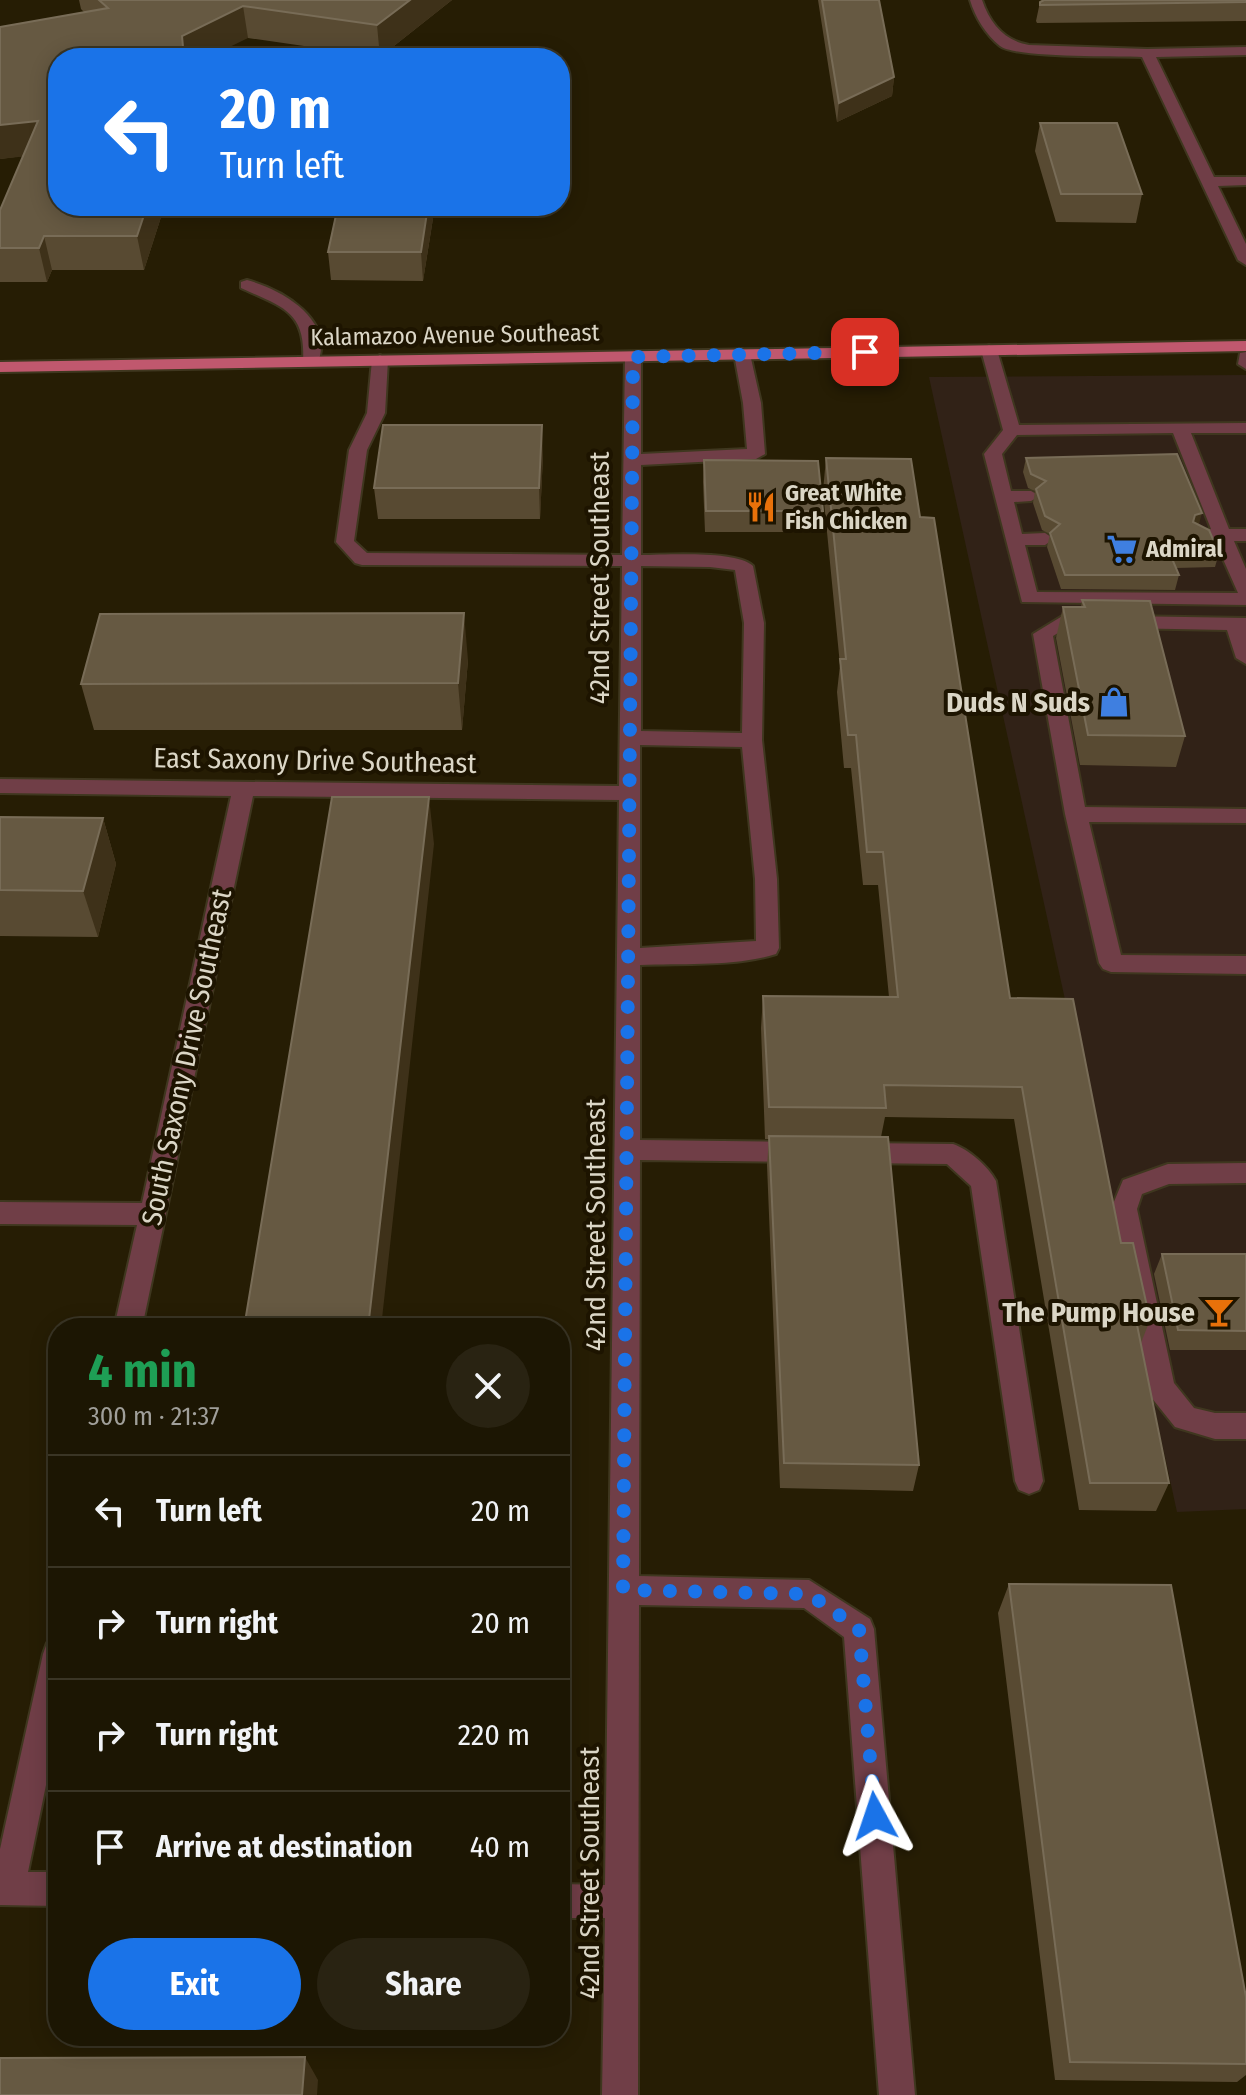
<!DOCTYPE html>
<html lang="en">
<head>
<meta charset="utf-8">
<style>
  :root { --surface:#1c1603; --page:#292312; --text:#f1f3f6; --muted:#a09f9a; --line:#3a3525; --accent:#1a73e8 }
  body { margin:0; font-family:"Fira Sans Condensed",sans-serif; background:var(--page); color:var(--text); height:100vh; display:flex; flex-direction:column; font-size:30px; white-space:nowrap }
  * { box-sizing:border-box; margin:0 }
  p { font-size:26px; color:var(--muted) }
  .icon { flex:none; width:44px; height:44px; fill:none; stroke:currentColor; stroke-width:2; stroke-linecap:round; stroke-linejoin:round }
  .map { position:relative; flex:1; overflow:hidden }
  .details { position:absolute; left:48px; top:1318px; width:522px; height:728px; display:flex; flex-direction:column; background:var(--surface); border-radius:32px; box-shadow:0 4px 20px #0003,0 0 0 2px var(--line) }
  .details>* { flex:none }
  .hud { position:absolute; left:48px; top:48px; width:522px; height:168px; border-radius:32px; box-shadow:0 4px 20px #0003,0 0 0 2px var(--line); background:#1a73e8; color:#fff; overflow:hidden }
  .pin { position:absolute; display:grid; place-items:center; width:68px; height:68px; color:#fff; margin:-34px; border-radius:16px; box-shadow:0 4px 12px #0006 }
  .me { position:absolute; width:88px; margin:-44px; rotate:355deg; stroke-linejoin:round; filter:drop-shadow(0 0 6px #0008) }
  .turn { display:flex; align-items:center; gap:28px; height:168px; padding:0 40px; font-size:36px }
  .turn .icon { width:104px; height:104px; stroke-width:2.5 }
  .turn b { display:block; font-size:56px; line-height:68px }
  .round { display:grid; place-items:center; flex:none; width:84px; height:84px; border-radius:42px; background:var(--page) }
  .headline { display:flex; align-items:center; justify-content:space-between; height:136px; padding:0 40px }
  h1 { font-size:48px; font-weight:700; line-height:60px; color:#1e9e55 }
  .button { display:flex; gap:16px; margin-top:auto; padding:16px 40px }
  .button a { flex:1; height:92px; border-radius:48px; background:var(--accent); color:#fff; font-size:32px; font-weight:700; line-height:92px; text-align:center }
  .button a+a { background:var(--page); color:var(--text) }
  ul { padding:0; list-style:none }
  li { display:flex; align-items:center; gap:24px; height:112px; padding:0 40px; border-top:2px solid var(--line) }
  li div { flex:1 }
  li b { display:block; font-size:30px }
  li em { font-style:normal }
  .map>svg:first-child { display:block }
</style>
</head>
<body>
<div class="map">
<svg width="1246" height="2095" viewBox="0 0 1246 2095">
  <rect width="100%" height="100%" fill="#261d04"/>
  <path fill="#312217" d="M1246 375V1509L1177 1512 929 377Z"/>
  <g fill="none" stroke-linecap="round" stroke-linejoin="round">
    <g stroke="#3f371f" stroke-width="4">
      <path id="minor" d="M970 0H982C990 24 1005 41 1029 45L1147 49 1246 47V55L1156 57 1214 177H1246V185L1218 186 1246 244V265L1238 260 1142 57C1117 56 1015 58 1000 46 986 35 975 17 970 0Z
        M247 280C283 290 336 320 317 365L311 366 303 361C306 311 282 307 241 288V282Z
        M989 345 997 350 1019 425 1246 423V433H1191L1229 529H1246V541H1234L1246 569V605L1022 602 984 454 1003 430 981 350ZM1173 433 1211 529 1200 531 1198 535 1200 539 1215 541 1238 593 1037 592 1025 545H1045L1054 539 1045 533 1022 534 1014 502 1031 501 1040 496 1031 491H1011L1002 454 1017 435Z
        M742 349 750 354 761 403 765 454 756 459 641 465V555C665 555 737 550 753 566L764 623 762 740 777 879 779 948 776 954C734 967 684 963 640 965V1140L801 1142 810 1145 814 1152 810 1159 801 1162 640 1160 639 1576 809 1580 870 1619 874 1629 915 2095H879L844 1637 804 1608 639 1605 638 2095H602L605 1918H560V1884L605 1885 619 800 253 796 142 1328H114L137 1225 0 1224V1202L142 1203 231 796 0 793V779L619 786 622 566 362 565 355 563 336 542 349 450 367 413 372 360 380 355 388 360 385 413 367 450 354 541 367 553 622 555 625 357 633 352 641 357V454L747 449 743 403 734 354ZM641 566 710 567 735 570 744 623 742 733 641 731ZM640 745 742 747 755 879 756 941 640 948Z
        M1246 352V369L1238 364 1240 353Z
        M1064 615 1246 618V664L1236 658 1227 630 1068 627 1053 636 1085 807 1246 809V823L1089 822 1121 955 1246 956V974L1111 972 1103 969 1099 963 1065 814 1033 634Z
        M858 1143 953 1144C968 1149 988 1166 996 1181L1043 1481 1039 1490 1029 1494 1019 1490 1015 1481 971 1186 947 1164 858 1163 849 1160 845 1153 849 1146Z
        M1246 1163V1183L1169 1184 1142 1194 1137 1209 1174 1383 1194 1408 1215 1413H1246V1439H1215L1175 1427 1151 1397 1111 1209 1123 1180 1168 1164Z
        M58 1639V1727L28 1872H58V1906L0 1905V1849L43 1654 47 1643Z"/>
    </g>
    <g stroke="#3f371f" stroke-width="4">
      <path id="major" d="M1246 341V351L0 372V362Z"/>
    </g>
    <use href="#minor" fill="#703e47" fill-rule="evenodd"/>
    <use href="#major" fill="#c0586e" fill-rule="evenodd"/>
  </g>
  <path fill="#584a32" d="M79 0H452L380 57 248 38 58 58V206H196L197 211H163L144 270H52L47 282H0V210L23 156 0 159V27L84 12 81 9Z
    M818 0H879L894 77 892 96 837 122Z
    M1246 0V21L1037 23 1036 21 1040 2Z
    M1040 123 1142 194 1136 223 1056 222 1035 151Z
    M271 206H435L423 281 331 280 328 252 335 217H273Z
    M543 455 540 519H378L374 488Z
    M826 458 920 517 1010 998 1121 1243 1150 1320 1141 1343 1169 1483 1156 1511 1079 1510 1014 1119 885 1117 881 1137 919 1465 913 1491 780 1488 767 1165 769 1139H765L761 1028 763 996 889 997 878 885H863L851 768H844L837 692 840 665 823 491Z
    M1026 458 1199 524 1219 553 1215 567 1176 568 1179 575 1175 590 1061 589 1047 547 1050 534 1042 530 1033 503 1035 491 1028 488 1023 472Z
    M704 460 823 511 821 532H705L703 482Z
    M1082 600 1185 736 1176 767 1080 765 1056 638 1063 607H1081Z
    M468 660 462 730H94L81 684Z
    M0 817 103 818 116 864 98 937 0 936Z
    M1162 1254H1246V1350H1170L1154 1274Z
    M1009 1584 1246 1997V2075L1237 2082 1055 2080 998 1613Z"/>
  <path fill="#3e3119" d="M410 0H452L380 57 377 25Z
    M243 6 248 38 207 58H184L182 36Z
    M894 77 892 96 837 122 839 103Z
    M38 121 46 154 0 159V125Z
    M147 206H162L163 211 144 270 137 236Z
    M428 206H435L423 281 421 252Z
    M44 236 52 270 47 282 39 248Z
    M542 425 543 455 540 519 539 488Z
    M1202 513 1198 528 1191 530 1195 515Z
    M464 613 468 660 462 730 458 683Z
    M429 797 434 844 381 1328H368Z
    M103 818 116 864 98 937 83 891Z
    M305 2057 318 2080 317 2095H302Z"/>
  <path fill="#665942" stroke="#786c57" stroke-width="2" d="M99 0H410L377 25 243 6 182 36 184 58H58V206H147L137 236H44L39 248H0V210L38 121 0 125V27L108 8Z
    M822 0H879L894 77 839 103Z
    M1044 0H1246V2L1040 5V2Z
    M1040 123H1117L1142 194H1061Z
    M338 206H428L421 252H328Z
    M383 425H542L539 488H374Z
    M1177 454 1202 513 1195 515 1193 522 1209 530 1219 553 1170 554 1179 575H1065L1050 533 1060 524 1045 516 1036 489 1046 481 1031 474 1026 458Z
    M826 458 911 459 920 517 934 518 1010 998 1073 999 1121 1243H1133L1150 1320H1136L1169 1483H1090L1022 1087 884 1085 886 1108 769 1107 763 996 898 997 883 852H867L856 735H848L840 659H846Z
    M704 460 818 461 823 511H706Z
    M1082 600 1150 601 1185 736 1088 735 1063 607H1085Z
    M464 613 458 683 81 684 100 614Z
    M332 797H429L368 1328H244Z
    M0 817 103 818 83 891 0 890Z
    M769 1136 888 1137 919 1465 784 1463Z
    M1162 1254H1246V1331L1178 1330Z
    M1009 1584 1171 1585 1246 1997V2064L1070 2062Z
    M305 2057 302 2095H0V2058Z"/>
  <g fill="none" stroke-linecap="round" stroke-linejoin="round">
    <path stroke="#1a73e8" stroke-width="14" stroke-dasharray="0 25.2" d="M865 352 633 357 623 1590 809 1594 859 1629 875 1816"/>
  </g>
  <defs>
    <g id="restaurant-bare" transform="scale(2.4)"><path d="M-5-6h1v4h1v-4h1v4h1v-4h1v5L-1.5 .5V6h-2V.5L-5-1ZM5-6V6H3V1.5H1.5Q1.5-4 5-6Z" fill="#e8710a" stroke="#1d1400" stroke-width="2.5" paint-order="stroke"/></g>
    <g id="supermarket-bare" transform="scale(2.4)"><path d="M-6-5.5h2.5l.6 2H6L4.5 2H-2.5L-4.4-4H-6ZM-1.5 3.2a1.3 1.3 0 1 0 .1 0ZM3 3.2a1.3 1.3 0 1 0 .1 0Z" fill="#3f7fe0" stroke="#1d1400" stroke-width="2.5" paint-order="stroke"/></g>
    <g id="shop-bare" transform="scale(2.4)"><path d="M-5-2.5h2.3a2.7 3.5 0 0 1 5.4 0H5L5.5 6h-11ZM-1.5-2.5h3a1.5 2.3 0 0 0-3 0Z" fill="#3f7fe0" stroke="#1d1400" stroke-width="2.5" paint-order="stroke"/></g>
    <g id="bar-bare" transform="scale(2.4)"><path d="M-6-5H6L.8 .8V4.5H3.5V6h-7V4.5H-.8V.8Z" fill="#e8710a" stroke="#1d1400" stroke-width="2.5" paint-order="stroke"/></g>
  </defs>
  <g fill-rule="evenodd">
    <use href="#restaurant-bare" x="761" y="507"/>
    <use href="#supermarket-bare" x="1122" y="549"/>
    <use href="#shop-bare" x="1114" y="702"/>
    <use href="#bar-bare" x="1219" y="1312"/>
  </g>
  <g text-anchor="middle" stroke-width="8" stroke-linejoin="round" paint-order="stroke">
    <g font-size="24" fill="#dbd6c6" stroke="#1d1400">
      <text transform="translate(455 335) rotate(-1)" y="8">Kalamazoo Avenue Southeast</text>
    </g>
    <g font-size="24" font-weight="bold" fill="#dbd6c6" stroke="#1d1400" text-anchor="start">
      <text x="785" y="501">Great White<tspan x="785" dy="28">Fish Chicken</tspan></text>
      <text x="1146" y="557">Admiral</text>
    </g>
    <g font-size="28" fill="#dbd6c6" stroke="#1d1400">
      <text transform="translate(599 578) rotate(-90)" y="10">42nd Street Southeast</text>
      <text transform="translate(315 760) rotate(1)" y="10">East Saxony Drive Southeast</text>
      <text transform="translate(186 1057) rotate(-78)" y="10">South Saxony Drive Southeast</text>
      <text transform="translate(595 1225) rotate(-90)" y="10">42nd Street Southeast</text>
      <text transform="translate(589 1873) rotate(-90)" y="10">42nd Street Southeast</text>
    </g>
    <g font-size="28" font-weight="bold" fill="#dbd6c6" stroke="#1d1400" text-anchor="end">
      <text x="1090" y="712">Duds N Suds</text>
      <text x="1195" y="1322">The Pump House</text>
    </g>
  </g>
</svg>
<div class="pin" style="left:865px;top:352px;background:#d93025"><svg class="icon" aria-label="arrive" viewBox="0 0 24 24"><path d="M6 21V4h12l-3 4 3 4H6"/></svg></div>
<svg class="me" style="left:875px;top:1816px" viewBox="-20 -20 40 40"><path d="M0-17L14 15 0 8-14 15z" fill="#1a73e8" stroke="#fff" stroke-width="4"/></svg>
<div class="hud">
<div class="turn"><svg class="icon" aria-label="left" viewBox="0 0 24 24"><path d="M17 20v-9H6M10 6l-5 5 5 5"/></svg><div><b>20 m</b>Turn left</div></div>
</div>
<section class="details">
<div class="headline"><div><h1>4 min</h1><p>300 m · 21:37</p></div><a class="round"><svg class="icon" aria-label="close" viewBox="0 0 24 24"><path d="M6 6l12 12M18 6L6 18"/></svg></a></div>
<ul>
<li><svg class="icon" aria-label="left" viewBox="0 0 24 24"><path d="M17 20v-9H6M10 6l-5 5 5 5"/></svg><div><b>Turn left</b></div><em>20 m</em></li>
<li><svg class="icon" aria-label="right" viewBox="0 0 24 24"><path d="M7 20v-9h11M14 6l5 5-5 5"/></svg><div><b>Turn right</b></div><em>20 m</em></li>
<li><svg class="icon" aria-label="right" viewBox="0 0 24 24"><path d="M7 20v-9h11M14 6l5 5-5 5"/></svg><div><b>Turn right</b></div><em>220 m</em></li>
<li><svg class="icon" aria-label="arrive" viewBox="0 0 24 24"><path d="M6 21V4h12l-3 4 3 4H6"/></svg><div><b>Arrive at destination</b></div><em>40 m</em></li>
</ul>
<div class="button"><a>Exit</a><a>Share</a></div>
</section>
</div>
</body>
</html>
